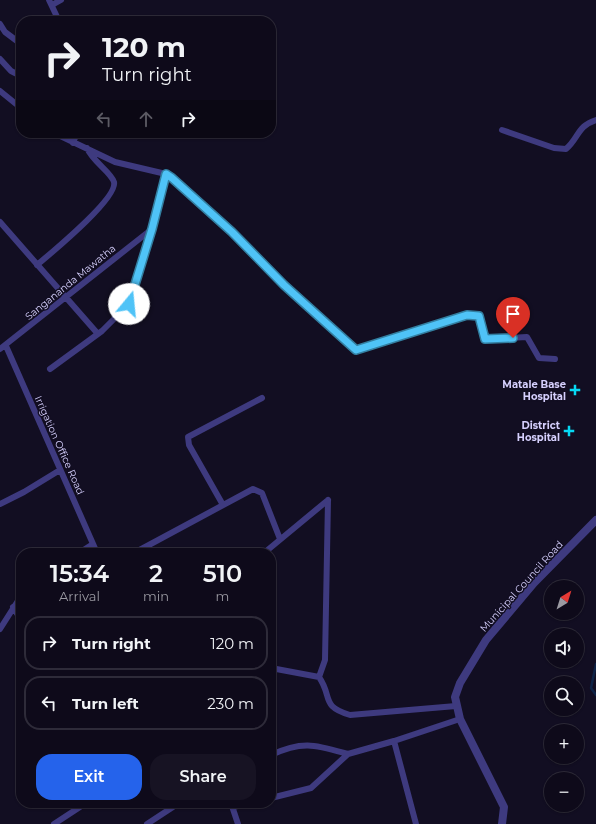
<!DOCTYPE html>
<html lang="en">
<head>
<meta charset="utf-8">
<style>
  :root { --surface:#0e0a1a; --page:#171323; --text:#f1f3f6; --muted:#9b9aa2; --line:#2e2b39; --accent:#2563eb }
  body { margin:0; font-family:Montserrat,sans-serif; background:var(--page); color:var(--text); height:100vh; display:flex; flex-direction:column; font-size:15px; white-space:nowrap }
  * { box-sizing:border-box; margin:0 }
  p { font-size:13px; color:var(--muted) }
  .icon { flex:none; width:22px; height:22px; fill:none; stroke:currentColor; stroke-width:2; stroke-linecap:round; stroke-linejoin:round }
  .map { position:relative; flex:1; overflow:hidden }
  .drawer { position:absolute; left:16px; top:548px; width:260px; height:260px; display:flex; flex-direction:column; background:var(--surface); border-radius:16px; box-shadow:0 1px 3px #0004,0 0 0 1px var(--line) }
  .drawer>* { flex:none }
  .guide { position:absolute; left:16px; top:16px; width:260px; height:122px; border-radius:16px; box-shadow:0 1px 3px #0004,0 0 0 1px var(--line); background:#0e0a1a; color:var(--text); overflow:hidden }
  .needle { width:26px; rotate:38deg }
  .tools { position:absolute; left:544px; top:580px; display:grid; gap:8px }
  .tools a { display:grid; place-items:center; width:40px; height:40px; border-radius:50%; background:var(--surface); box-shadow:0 1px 3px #0004,0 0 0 1px var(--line); font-size:20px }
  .pin { position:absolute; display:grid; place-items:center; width:34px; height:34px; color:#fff; margin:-41px -17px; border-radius:50% 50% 50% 0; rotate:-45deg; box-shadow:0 0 4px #0007 }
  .pin .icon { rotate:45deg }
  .me { position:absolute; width:44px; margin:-22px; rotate:17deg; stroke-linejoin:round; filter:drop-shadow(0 0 3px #0008) }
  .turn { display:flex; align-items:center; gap:14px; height:84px; padding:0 20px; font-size:18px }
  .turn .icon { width:52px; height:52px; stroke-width:2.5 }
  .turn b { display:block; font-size:28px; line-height:34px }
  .lanes { display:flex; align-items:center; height:38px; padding:0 20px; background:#0003; justify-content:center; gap:20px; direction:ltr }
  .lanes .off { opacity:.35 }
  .eta { display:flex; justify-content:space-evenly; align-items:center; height:68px; text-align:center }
  .eta b { font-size:24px; font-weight:600; line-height:28px }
  .action { display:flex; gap:8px; margin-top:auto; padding:8px 20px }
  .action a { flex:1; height:46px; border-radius:16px; background:var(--accent); color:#fff; font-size:16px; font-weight:600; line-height:46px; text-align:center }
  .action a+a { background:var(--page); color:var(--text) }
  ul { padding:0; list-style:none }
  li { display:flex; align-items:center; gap:12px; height:54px; margin:0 8px 6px; padding:0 12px; border:2px solid var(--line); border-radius:16px }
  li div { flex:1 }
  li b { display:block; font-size:15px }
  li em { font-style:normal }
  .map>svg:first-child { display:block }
</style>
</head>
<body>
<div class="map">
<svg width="596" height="824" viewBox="0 0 596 824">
  <rect width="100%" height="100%" fill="#120e22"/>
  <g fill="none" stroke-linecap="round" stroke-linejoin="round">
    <path stroke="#0e2346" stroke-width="2.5" d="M596 664 591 688 596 695"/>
    <path stroke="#3e3a7f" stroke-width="6" d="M49 0 59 21
      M52 5 61 0
      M0 24 5 32 21 44
      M0 59 11 71 21 76
      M0 91 21 108
      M502 130 554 148 566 149C579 138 577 126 596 120
      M54 133 115 162 166 174 172 178 232 232 284 285 356 350 467 315 479 316 485 339 527 337 539 358 555 359
      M73 143 77 133
      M0 222 98 334
      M37 265C51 253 118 198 114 182 111 172 93 162 87 148
      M6 346 97 553
      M0 349 152 229
      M50 369 102 331 129 304 152 229 166 174
      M0 504 24 492 60 470
      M223 505 189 445 188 437 262 398
      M79 553 93 544
      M134 553 253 489 262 493 280 539
      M264 553 328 500
      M13 607 21 620
      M0 629 21 596
      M271 668 319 677C333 697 320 706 350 715L456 706
      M319 677 325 660 328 500
      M394 741 416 824
      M271 755C303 740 316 745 348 754
      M271 798 311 788 348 754 394 741 460 719
      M231 803 238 824
      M233 807 251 803
      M54 824 86 803
      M147 824 179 803"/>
    <path stroke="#3e3a7f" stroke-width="8" d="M502 824 504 807 460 719 455 697 460 683 486 640 534 583 596 520"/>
  </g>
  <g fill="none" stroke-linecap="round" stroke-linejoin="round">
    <g stroke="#337fa1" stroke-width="10">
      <path id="route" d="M129 304 152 229 166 174 172 178 232 232 284 285 356 350 467 315 479 316 485 339 513 338"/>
    </g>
    <use href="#route" stroke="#4fc3f7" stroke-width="7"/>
  </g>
  <g fill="#06d8f3" stroke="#120e22" stroke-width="1.5">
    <path d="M573 384h4v4h4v4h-4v4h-4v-4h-4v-4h4z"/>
    <path d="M567 425h4v4h4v4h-4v4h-4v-4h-4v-4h4z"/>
  </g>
  <g text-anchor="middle" stroke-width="3" stroke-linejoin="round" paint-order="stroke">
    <g font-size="10" fill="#d6d0fe" stroke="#120e22">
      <text transform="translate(70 282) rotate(-39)" y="4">Sangananda Mawatha</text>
      <text transform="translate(60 445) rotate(66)" y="4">Irrigation Office Road</text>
      <text transform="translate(521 586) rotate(-48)" y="4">Municipal Council Road</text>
    </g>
    <g font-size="10" font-weight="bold" fill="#d6d0fe" stroke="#120e22" text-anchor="end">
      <text x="566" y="388">Matale Base<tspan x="566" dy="12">Hospital</tspan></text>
      <text x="560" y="429">District<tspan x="560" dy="12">Hospital</tspan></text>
    </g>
  </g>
</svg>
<div class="tools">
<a><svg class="needle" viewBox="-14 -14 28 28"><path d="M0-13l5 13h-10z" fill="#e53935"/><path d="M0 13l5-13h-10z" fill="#9b9aa2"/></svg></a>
<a><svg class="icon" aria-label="sound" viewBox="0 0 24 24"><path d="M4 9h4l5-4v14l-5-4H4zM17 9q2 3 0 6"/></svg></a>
<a><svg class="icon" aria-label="search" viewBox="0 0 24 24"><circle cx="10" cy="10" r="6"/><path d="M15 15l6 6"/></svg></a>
<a>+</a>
<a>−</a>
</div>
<div class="pin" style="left:513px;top:338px;background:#d93025"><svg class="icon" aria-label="arrive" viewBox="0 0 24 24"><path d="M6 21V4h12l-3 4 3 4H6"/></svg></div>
<svg class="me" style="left:129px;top:304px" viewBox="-20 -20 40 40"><circle r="19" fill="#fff"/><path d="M0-13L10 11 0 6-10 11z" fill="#4fc3f7"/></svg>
<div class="guide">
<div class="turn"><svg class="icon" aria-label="right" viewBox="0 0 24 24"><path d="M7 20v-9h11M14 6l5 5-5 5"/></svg><div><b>120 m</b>Turn right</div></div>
<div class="lanes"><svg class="icon off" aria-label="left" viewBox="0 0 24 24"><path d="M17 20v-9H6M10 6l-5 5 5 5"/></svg><svg class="icon off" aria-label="ahead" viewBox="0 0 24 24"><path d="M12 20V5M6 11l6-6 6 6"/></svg><svg class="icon" aria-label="right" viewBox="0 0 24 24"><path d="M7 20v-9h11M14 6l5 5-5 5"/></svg></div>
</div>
<section class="drawer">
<div class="eta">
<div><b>15:34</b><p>Arrival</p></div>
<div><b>2</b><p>min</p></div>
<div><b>510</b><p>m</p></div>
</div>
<ul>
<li><svg class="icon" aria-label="right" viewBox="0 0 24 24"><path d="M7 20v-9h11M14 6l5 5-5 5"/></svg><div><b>Turn right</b></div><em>120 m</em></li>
<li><svg class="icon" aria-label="left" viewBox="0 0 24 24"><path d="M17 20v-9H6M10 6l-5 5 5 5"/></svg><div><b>Turn left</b></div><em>230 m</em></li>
</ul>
<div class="action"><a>Exit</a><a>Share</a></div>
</section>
</div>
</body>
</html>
